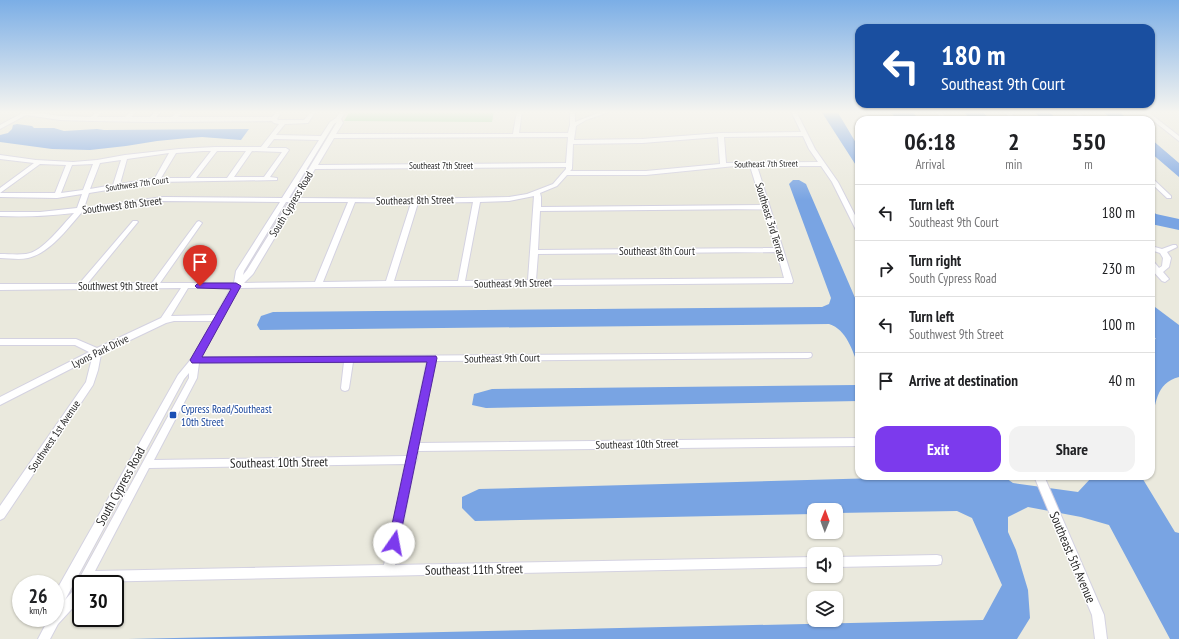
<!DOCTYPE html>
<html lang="en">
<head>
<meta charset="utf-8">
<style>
  :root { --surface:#fff; --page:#f2f2f2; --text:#202124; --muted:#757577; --line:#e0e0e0; --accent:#7c3aed }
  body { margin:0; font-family:"PT Sans Narrow",sans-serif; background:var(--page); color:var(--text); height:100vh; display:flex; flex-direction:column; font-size:15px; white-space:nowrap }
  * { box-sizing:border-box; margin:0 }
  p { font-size:13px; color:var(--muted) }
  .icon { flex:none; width:22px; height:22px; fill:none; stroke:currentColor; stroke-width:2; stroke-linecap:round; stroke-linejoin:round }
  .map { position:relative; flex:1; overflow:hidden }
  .drawer { position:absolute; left:855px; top:116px; width:300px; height:364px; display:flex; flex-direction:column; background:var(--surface); border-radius:12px; box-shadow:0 1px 3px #0004 }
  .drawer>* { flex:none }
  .top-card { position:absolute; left:855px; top:24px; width:300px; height:84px; border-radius:12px; box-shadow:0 1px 3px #0004; background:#1a4fa0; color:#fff; overflow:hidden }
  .needle { width:26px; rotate:1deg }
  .fabs { position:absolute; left:807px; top:503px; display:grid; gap:8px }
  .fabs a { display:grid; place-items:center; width:36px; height:36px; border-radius:8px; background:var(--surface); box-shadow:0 1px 3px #0004; font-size:20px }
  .speed { position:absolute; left:12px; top:575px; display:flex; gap:8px; font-size:20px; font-weight:700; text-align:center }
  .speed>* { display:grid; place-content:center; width:52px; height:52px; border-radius:50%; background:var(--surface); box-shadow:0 1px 3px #0004; line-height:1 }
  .speed small { font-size:10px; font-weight:400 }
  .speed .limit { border:2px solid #111; border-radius:6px; background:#fff; color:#111 }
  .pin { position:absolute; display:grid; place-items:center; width:34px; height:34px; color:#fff; margin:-41px -17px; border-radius:50% 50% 50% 0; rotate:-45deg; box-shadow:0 0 4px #0007 }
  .pin .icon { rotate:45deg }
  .me { position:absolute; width:44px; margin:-22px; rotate:12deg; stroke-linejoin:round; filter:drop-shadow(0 0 3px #0008) }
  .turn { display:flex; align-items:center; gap:14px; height:84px; padding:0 20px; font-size:18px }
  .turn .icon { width:52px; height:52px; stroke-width:2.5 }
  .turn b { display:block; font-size:28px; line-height:34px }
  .eta { display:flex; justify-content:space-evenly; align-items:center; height:68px; text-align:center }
  .eta b { font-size:24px; font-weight:700; line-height:28px }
  .primary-button { display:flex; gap:8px; margin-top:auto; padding:8px 20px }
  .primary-button a { flex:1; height:46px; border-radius:12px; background:var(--accent); color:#fff; font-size:16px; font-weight:700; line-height:46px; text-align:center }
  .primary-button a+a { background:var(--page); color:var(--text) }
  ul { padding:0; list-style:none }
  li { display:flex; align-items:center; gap:12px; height:56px; padding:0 20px; border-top:1px solid var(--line) }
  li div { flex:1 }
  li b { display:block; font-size:15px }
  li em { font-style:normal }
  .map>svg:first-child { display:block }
</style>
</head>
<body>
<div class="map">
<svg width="1179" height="639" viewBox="0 0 1179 639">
  <rect width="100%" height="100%" fill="#eae9dd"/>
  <path fill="#9fdc9e" d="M350 111H494L492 122 344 121Z"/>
  <path fill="#79a4e3" d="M821 111H837L859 148V170Z
    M890 111H912L919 120H897Z
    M963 111H982L990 120H971Z
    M1033 111H1048L1058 120H1043Z
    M1102 111H1118L1129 120H1113Z
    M17 124 32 126 34 128H54L64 131 97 129 104 130 249 129 241 140 202 137 188 138 157 141 126 146 90 150 52 149 0 142V135L8 133 12 129 13 125Z
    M1151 139 1179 163V177L1151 153Z
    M793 180H799L806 184 859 307V367C852 350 847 330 829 324L260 330 257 325 261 316 273 312 822 307 829 304 831 298 789 184Z
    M1151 209 1156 214 1179 219V230L1151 224Z
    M1151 304 1179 325V377C1155 383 1156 405 1151 425V340L1156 339 1151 333Z
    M859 376V401L486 408 472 405 474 394 492 389 855 385Z
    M951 476H1003L1013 483 1078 492 1091 478 1090 476H1141L1175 532 1179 533V639H1170L1109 525 1081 517 1028 507 1008 517V532L1016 550 1028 590 1030 618 1017 639H128L983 620 1002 585 972 518 957 511 836 513V510H814V514L475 521 462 508V497L479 489Z"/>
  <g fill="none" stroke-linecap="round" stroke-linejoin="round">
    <g stroke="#d4d2e1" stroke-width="2">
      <path id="minor" d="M26 111 60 116 91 117 98 111H103L97 117H125L131 111H137L131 117H150L156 111H162L156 117H172L178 111H184L178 117H272L278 111H282L277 119 278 120H304L312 111H316L308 123 285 124 276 135 321 136 330 122 336 118 341 111H346L341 119 343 123 336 134H513L517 111H522L519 133H568L570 125V111H575V122L603 111H609V112L586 120 576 126 574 140 642 139 721 133 801 132 791 111H796L815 149 838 182 859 223V232L856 230 832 182 821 166H757L793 281 792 283 239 288 201 357 811 353 812 355 811 357 808 358 436 361 419 443 859 438V446L418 451 417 460 415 463 395 565 814 557V567L89 582 88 584H81L80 600 58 624 50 639H38L49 618H55L56 591 178 375 192 358 213 321H174L166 323 101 354 98 370 93 385 4 518 0 520V506L86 382 92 358 0 405V397L89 352 75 345H0V339H76L97 348 161 318 181 288 0 290V284H79L133 221H137L138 222 137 223 87 284 152 283 197 222 199 221 202 223 160 283H234L236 271 280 202 163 201 82 212C68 228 50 253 28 258 19 260 9 258 0 258V254C8 254 17 255 26 254 43 252 62 225 74 213 49 216 25 217 0 216V212H40L77 208 82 194 57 198 0 197V193H55L66 165 40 164 0 193V188L34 163 0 159V155L36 160 73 162 97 160 125 155 179 149 215 147H261L279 124 274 123 272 121 150 122 92 121 60 120 26 115 0 129V125ZM337 122 291 198H289L334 124ZM803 136 809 149 818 162 726 163 724 137ZM568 137 566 163 318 165 334 138ZM718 137 720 164 646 171H570L572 169 573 144 642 143ZM274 139 319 140 282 198 163 197 84 208 89 193 157 182 277 180V178L270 177 289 150 286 148H267ZM203 151H211L190 178H161L176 153ZM217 151H246L227 178H196ZM252 151 282 152 264 177H234ZM169 153 155 178 120 184 127 159ZM121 160 113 185 90 189 100 163ZM93 164 83 190 61 193 72 165ZM735 166H750L762 205 541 207V197L540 193 557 186 567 175H646ZM566 167V169L553 184 527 194 509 197 415 199 298 198 315 169ZM534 196 528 280 465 281 480 202 509 201ZM286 202H289L247 270 243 275 244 271ZM296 202H348L315 282 244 283 253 274ZM355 202 411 203 386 281 323 282ZM473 202 458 281H394L418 203ZM764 209 775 248 538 250 540 211ZM777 252 784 278 536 280 538 254ZM188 288H231L216 315 171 316ZM427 361 407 456 154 460 197 378 199 363 344 362 341 388 342 390 345 391 348 390 349 388 353 362ZM189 373V378L72 592 65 600 184 379ZM405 464 384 565 95 571 149 468Z
        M860 111H865L872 120H866Z
        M936 111H941L948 120H942Z
        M1003 111H1009L1018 120H1012Z
        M1072 111H1078L1088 120H1082Z
        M1141 111H1147L1179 136V141Z
        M1151 178 1153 179 1171 196V198H1167L1151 183Z
        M1173 245H1176L1177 247 1167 252 1171 258 1169 267 1163 272 1169 279 1165 282 1162 281 1151 269V262H1154L1159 268 1162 266 1163 258 1160 253 1151 250V246L1162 249Z
        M1034 476H1044L1104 615 1107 639H1095L1092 615Z
        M937 555 941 556 942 560 941 564 937 565 836 567V557Z"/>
    </g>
    <use href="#minor" fill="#fff" fill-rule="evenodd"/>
  </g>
  <linearGradient id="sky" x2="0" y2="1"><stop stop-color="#7baee6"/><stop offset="0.56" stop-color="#f6f5f0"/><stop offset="1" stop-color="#f6f5f0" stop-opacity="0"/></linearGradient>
  <rect width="1179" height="200" fill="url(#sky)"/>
  <path fill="#7c3aed" stroke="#51269a" d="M200 283H236L241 286 202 357 436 356 437 358 398 547 394 549 390 547 388 543 427 362 192 363 190 360 231 289 197 288 195 286 197 284Z"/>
  <rect fill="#1a4fb4" stroke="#fff" stroke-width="1.5" x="169" y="411" width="8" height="8" rx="2"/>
  <g text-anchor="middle" stroke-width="3" stroke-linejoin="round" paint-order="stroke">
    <g font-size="9" fill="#2a2a2a" stroke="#fff">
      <text transform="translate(766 164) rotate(-1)" y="3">Southeast 7th Street</text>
      <text x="441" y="169">Southeast 7th Street</text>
      <text transform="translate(137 184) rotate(-8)" y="3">Southwest 7th Court</text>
    </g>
    <g font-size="11" fill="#2a2a2a" stroke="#fff">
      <text transform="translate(415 200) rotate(-1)" y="4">Southeast 8th Street</text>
      <text transform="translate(291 204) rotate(-59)" y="4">South Cypress Road</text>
      <text transform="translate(122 205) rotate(-7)" y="4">Southwest 8th Street</text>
      <text transform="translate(771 222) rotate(73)" y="4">Southeast 3rd Terrace</text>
      <text x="657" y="255">Southeast 8th Court</text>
      <text transform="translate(513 283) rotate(-1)" y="4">Southeast 9th Street</text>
      <text x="118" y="290">Southwest 9th Street</text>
      <text transform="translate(100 351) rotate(-26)" y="4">Lyons Park Drive</text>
      <text transform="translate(502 358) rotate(-1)" y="4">Southeast 9th Court</text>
      <text transform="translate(54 436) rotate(-56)" y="4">Southwest 1st Avenue</text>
      <text transform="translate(637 444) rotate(-1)" y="4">Southeast 10th Street</text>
    </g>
    <g font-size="11" fill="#164399" stroke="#fff" text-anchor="start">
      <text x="181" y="413">Cypress Road/Southeast<tspan x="181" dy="13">10th Street</tspan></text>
    </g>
    <g font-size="13" fill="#2a2a2a" stroke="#fff">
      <text transform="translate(279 462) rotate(-1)" y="5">Southeast 10th Street</text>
      <text transform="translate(120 486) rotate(-61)" y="5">South Cypress Road</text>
      <text transform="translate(1073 557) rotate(67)" y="5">Southeast 5th Avenue</text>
      <text transform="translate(474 569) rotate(-1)" y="5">Southeast 11th Street</text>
    </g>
  </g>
</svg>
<div class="fabs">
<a><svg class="needle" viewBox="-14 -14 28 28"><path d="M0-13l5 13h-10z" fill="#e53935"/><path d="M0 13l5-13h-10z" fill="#757577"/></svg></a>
<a><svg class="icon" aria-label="sound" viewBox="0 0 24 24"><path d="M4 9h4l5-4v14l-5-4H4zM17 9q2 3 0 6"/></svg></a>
<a><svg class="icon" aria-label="layers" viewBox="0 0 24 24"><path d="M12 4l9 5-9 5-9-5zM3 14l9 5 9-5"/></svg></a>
</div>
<div class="speed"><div>26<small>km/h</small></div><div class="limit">30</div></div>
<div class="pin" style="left:200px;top:286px;background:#d93025"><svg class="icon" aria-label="arrive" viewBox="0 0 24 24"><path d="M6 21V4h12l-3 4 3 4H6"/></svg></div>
<svg class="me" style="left:394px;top:543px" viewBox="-20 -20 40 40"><circle r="19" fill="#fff"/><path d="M0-13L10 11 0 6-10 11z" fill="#7c3aed"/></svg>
<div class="top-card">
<div class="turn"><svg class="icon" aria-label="left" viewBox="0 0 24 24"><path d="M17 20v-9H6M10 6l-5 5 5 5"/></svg><div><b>180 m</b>Southeast 9th Court</div></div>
</div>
<section class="drawer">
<div class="eta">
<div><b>06:18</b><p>Arrival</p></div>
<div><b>2</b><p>min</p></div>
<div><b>550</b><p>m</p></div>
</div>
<ul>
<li><svg class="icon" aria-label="left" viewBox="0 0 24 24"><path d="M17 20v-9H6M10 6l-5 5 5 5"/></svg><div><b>Turn left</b><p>Southeast 9th Court</p></div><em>180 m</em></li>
<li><svg class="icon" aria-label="right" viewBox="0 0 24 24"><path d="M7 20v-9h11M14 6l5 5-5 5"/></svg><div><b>Turn right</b><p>South Cypress Road</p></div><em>230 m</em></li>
<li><svg class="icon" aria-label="left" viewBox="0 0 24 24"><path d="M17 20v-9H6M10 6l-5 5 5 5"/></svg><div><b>Turn left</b><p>Southwest 9th Street</p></div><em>100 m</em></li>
<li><svg class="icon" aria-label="arrive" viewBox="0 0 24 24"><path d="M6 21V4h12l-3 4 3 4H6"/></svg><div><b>Arrive at destination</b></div><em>40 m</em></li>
</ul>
<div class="primary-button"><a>Exit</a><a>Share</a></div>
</section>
</div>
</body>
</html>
